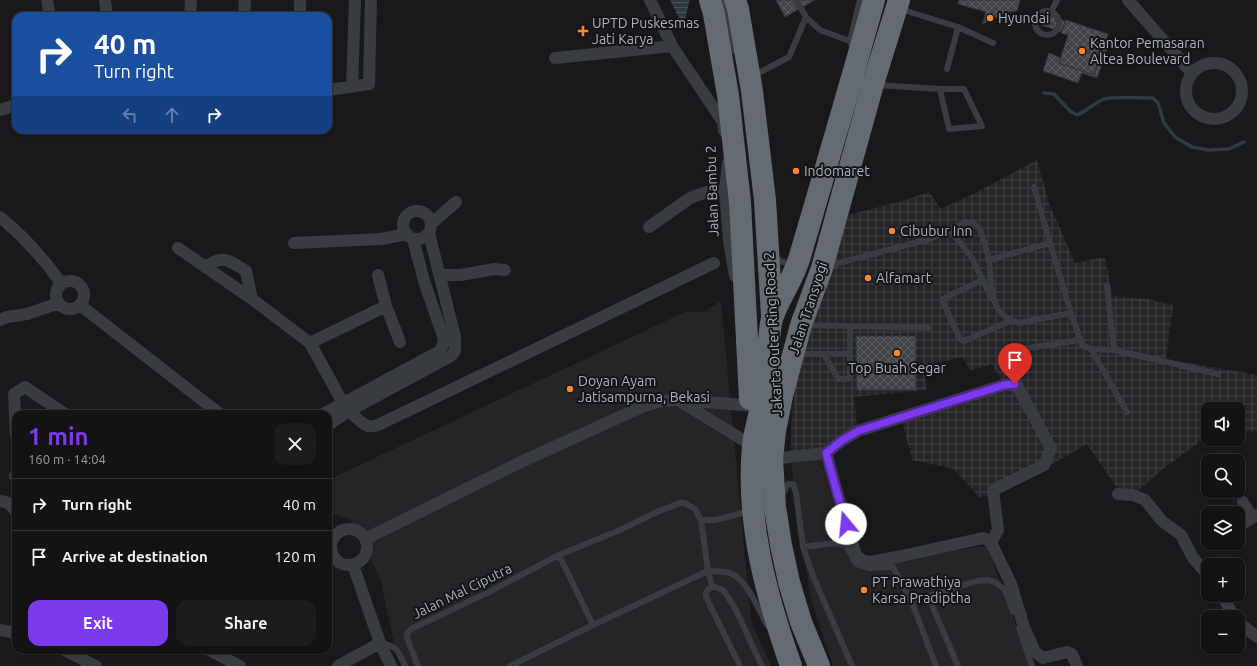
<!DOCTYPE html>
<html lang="en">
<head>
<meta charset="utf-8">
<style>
  :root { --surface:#131314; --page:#1c1c1d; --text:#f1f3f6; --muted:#9d9ea0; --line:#323234; --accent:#7c3aed }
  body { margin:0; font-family:Ubuntu,sans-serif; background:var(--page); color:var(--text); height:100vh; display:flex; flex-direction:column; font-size:15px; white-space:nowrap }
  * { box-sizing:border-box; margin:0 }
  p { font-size:13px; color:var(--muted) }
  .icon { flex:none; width:22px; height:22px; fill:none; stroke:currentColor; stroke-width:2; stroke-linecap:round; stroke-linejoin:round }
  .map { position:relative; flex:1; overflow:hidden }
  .details { position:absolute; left:12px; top:410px; width:320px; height:244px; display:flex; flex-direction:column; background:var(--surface); border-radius:12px; box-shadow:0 1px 3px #0004,0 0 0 1px var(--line) }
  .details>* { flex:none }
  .guide { position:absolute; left:12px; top:12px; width:320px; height:122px; border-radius:12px; box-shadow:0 1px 3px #0004,0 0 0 1px var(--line); background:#1a4fa0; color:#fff; overflow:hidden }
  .tools { position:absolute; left:1201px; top:402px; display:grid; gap:8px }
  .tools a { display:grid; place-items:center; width:44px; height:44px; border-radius:8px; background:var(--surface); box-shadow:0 1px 3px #0004,0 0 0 1px var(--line); font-size:20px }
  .pin { position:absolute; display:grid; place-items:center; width:34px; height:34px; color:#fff; margin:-41px -17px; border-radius:50% 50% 50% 0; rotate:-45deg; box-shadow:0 0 4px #0007 }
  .pin .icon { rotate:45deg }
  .me { position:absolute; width:44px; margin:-22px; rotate:343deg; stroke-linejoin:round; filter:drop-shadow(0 0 3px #0008) }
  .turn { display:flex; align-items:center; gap:14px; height:84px; padding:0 16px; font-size:18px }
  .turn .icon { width:52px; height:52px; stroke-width:2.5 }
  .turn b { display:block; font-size:28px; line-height:34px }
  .lanes { display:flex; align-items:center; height:38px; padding:0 16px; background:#0003; justify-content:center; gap:20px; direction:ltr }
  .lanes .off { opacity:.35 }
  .round { display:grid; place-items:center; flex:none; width:42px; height:42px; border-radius:12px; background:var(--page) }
  .head { display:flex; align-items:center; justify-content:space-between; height:68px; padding:0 16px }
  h1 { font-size:24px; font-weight:700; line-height:30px; color:var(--accent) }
  .button { display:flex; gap:8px; margin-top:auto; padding:8px 16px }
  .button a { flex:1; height:46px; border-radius:12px; background:var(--accent); color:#fff; font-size:16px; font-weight:700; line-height:46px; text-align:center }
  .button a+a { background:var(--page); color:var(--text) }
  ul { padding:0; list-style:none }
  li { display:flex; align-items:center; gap:12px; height:52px; padding:0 16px; border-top:1px solid var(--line) }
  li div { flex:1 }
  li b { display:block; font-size:15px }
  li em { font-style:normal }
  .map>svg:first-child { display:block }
</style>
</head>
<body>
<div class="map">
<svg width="1257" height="666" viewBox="0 0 1257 666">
  <defs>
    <pattern id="industrial-grid" width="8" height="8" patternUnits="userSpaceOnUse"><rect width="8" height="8" fill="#252528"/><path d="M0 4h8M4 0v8" fill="none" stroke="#424245"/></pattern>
    <pattern id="water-rules" width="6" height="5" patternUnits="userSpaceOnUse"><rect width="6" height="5" fill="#2e3c40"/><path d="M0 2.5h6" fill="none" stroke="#4a565a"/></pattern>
    <pattern id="building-cross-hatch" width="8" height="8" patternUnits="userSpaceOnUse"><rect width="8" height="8" fill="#434448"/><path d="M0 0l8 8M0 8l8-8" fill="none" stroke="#5b5d60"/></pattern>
  </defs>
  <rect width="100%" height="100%" fill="#19191b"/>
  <path fill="#252528" d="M721 301 751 621 771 666H402L394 643 380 578 350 519 335 514 328 509V480L685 312H703Z
    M820 458 842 533 859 563 987 546 1031 666H833L810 595 791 462Z"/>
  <path fill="url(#industrial-grid)" d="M1037 160 1050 206 1075 263 1105 257 1112 296 1147 299 1173 305 1166 359 1257 375V431L1238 433V409H1208V436L1164 468 1126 501 1087 444 998 495 979 497 954 469 912 460 901 416 1005 386 992 364 970 371 963 357 924 366 927 390 854 397 858 434 791 462V424L796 381 810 328 845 216 905 200 929 192 941 209 977 192Z"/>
  <path fill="url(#water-rules)" d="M670 0H690L683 26Z"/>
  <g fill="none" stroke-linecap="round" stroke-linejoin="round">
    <path stroke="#2e3c40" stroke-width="3.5" d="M1044 93 1054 94 1071 112 1077 115C1087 111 1094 103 1104 99 1114 96 1141 98 1153 98L1158 103 1164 123 1175 137 1192 147 1208 150 1229 149 1244 142"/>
  </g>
  <path fill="url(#building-cross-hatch)" stroke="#333437" d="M776 0H815L785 17Z
    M959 0H1020L1017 11 1009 12 982 24 986 12 958 4Z
    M1045 14 1065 21 1062 32 1041 25Z
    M1066 20 1108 34 1094 75 1059 63 1068 35 1061 33Z
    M1104 45 1108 47 1097 78 1082 73 1078 83 1043 71 1049 53 1061 58 1059 63 1094 75Z
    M856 336H916V390H857Z"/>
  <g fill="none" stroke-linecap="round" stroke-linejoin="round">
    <path stroke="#393c40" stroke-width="6" d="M724 0 726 23 735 51
      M796 0 806 17 820 30 850 41
      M900 9 958 27 993 43
      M1035 23a12 12 0 1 1 24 0a12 12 0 1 1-24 0Z
      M1051 12 1057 0
      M851 44 850 41 860 0
      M947 69 958 27
      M753 76 789 57 806 17
      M876 85 940 89 949 129 982 126 964 89H940
      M950 230 972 258 992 299
      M1050 243 1071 313 1082 345 1091 349 1114 350 1218 374
      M774 255 780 261 794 265
      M989 260 1050 243 1034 187
      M827 266 930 239 966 222 974 224 980 229C983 240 988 251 989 262 993 287 988 314 1018 323L1071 313
      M983 280 946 297 942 300 960 339 964 341 1010 321
      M1107 286 1114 350
      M804 325 928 328
      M1022 349 1080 340
      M1091 349 1127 412
      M798 354H850
      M824 354 838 379H850V326
      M781 497 788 484H793L796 493 803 547 813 576 852 666
      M701 520H715L750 511
      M803 547 835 543 846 545 856 564 869 568 893 567 911 600 936 666
      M559 555 593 625
      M928 596 958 666
      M911 600 928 596 977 581 988 580 995 582 1004 589 1008 597 1013 612
      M1019 628 1032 666
      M380 643C398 646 398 651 405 666
      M418 666 407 638V634L411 629 489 592 559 555 620 530 659 511 680 503H685L695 509 701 520 708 571 712 586
      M510 666 593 625 708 571C715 571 725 571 732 574 748 581 759 611 767 625
      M740 666 706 597V592L712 586 723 590 734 606 762 666"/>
    <path stroke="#393c40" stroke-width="12" d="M47 0 50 16
      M105 0 107 16
      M650 0 672 46 723 122 724 131
      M1128 0 1191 72
      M190 16 191 0
      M244 16 245 0
      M300 16V0
      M555 58 672 46
      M1186 91a28 28 0 1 1 56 0a28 28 0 1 1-56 0Z
      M352 87 355 0
      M328 90 369 84 371 0
      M0 110 16 105
      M728 163 725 190 729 241 735 276
      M403 225a14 14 0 1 1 28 0a14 14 0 1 1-28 0Z
      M0 217C23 236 44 259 61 283
      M431 224 456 202
      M649 227 690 198 707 192 725 190
      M294 243 381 239 407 234
      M178 248 252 299 310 343 343 403C348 409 359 423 368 426 371 427 374 426 378 425L714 263
      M205 267C224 254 228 260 246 271L252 299
      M440 275H461L494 269 505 270
      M56 295a14 14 0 1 1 28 0a14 14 0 1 1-28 0Z
      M80 305 220 414
      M386 306 400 342
      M0 320 7 317 27 314 59 303
      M310 343 386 306 378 275
      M681 402 753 446
      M323 414 440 351 443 345 444 339 424 281 413 239
      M328 425 349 411 451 356 455 351V337L429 233
      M16 436 14 394 25 387 65 414
      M826 453 843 513 856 555 863 561 871 562 897 557 983 538 991 542 1011 584 1024 627 1035 652 1043 658 1067 652 1072 654 1077 666
      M826 453 841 441 858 431 1004 385 1016 384 1051 448 1044 465 993 490 998 530 991 542
      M772 459 826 453
      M15 476 16 474
      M1118 494 1133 495 1145 500 1162 521 1181 535 1193 558 1208 575
      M0 501C8 501 12 506 16 512
      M1243 502 1252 517
      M1238 526 1257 515
      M331 547a18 18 0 1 1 36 0a18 18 0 1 1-36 0Z
      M365 539 521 462 644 406 662 401 678 400 756 406
      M1222 595 1234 617
      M1238 622 1257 637
      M0 630 16 633
      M380 643 391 666
      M64 650 96 666
      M209 650 240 666
      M338 666 380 643 353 565"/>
    <path stroke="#656b72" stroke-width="22" d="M710 0 714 14 728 95 740 202 750 399
      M735 0 738 9 752 91 765 200 772 316
      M791 666C766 595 746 522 753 446 754 432 759 419 761 405 764 384 766 362 769 340 770 332 770 323 773 316 780 296 794 278 800 256 825 171 850 86 874 0
      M819 666 801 622 789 582 781 545 775 507 772 459 775 431 782 396 801 325 822 268 873 84 899 0"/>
  </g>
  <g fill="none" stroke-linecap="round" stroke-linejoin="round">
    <g stroke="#51269a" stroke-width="10">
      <path id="route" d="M846 524 826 453 841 441 858 431 1004 385 1015 384"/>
    </g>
    <use href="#route" stroke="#7c3aed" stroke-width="7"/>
  </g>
  <g fill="#fc8730" stroke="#141416" stroke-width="1.5">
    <circle cx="990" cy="18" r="4"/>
    <path d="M581 25h4v4h4v4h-4v4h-4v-4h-4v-4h4z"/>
    <circle cx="1082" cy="51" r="4"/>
    <circle cx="796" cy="171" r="4"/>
    <circle cx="892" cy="231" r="4"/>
    <circle cx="868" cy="278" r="4"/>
    <circle cx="897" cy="353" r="4"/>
    <circle cx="570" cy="389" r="4"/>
    <circle cx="864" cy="590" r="4"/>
  </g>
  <g text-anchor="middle" stroke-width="4" stroke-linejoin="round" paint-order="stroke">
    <g font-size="14" fill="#aab4bb" stroke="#141416" text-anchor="start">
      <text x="998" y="23">Hyundai</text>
      <text x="592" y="28">UPTD Puskesmas<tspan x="592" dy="16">Jati Karya</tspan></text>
      <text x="1090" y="48">Kantor Pemasaran<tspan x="1090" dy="16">Altea Boulevard</tspan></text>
      <text x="804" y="176">Indomaret</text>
      <text x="900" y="236">Cibubur Inn</text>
      <text x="876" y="283">Alfamart</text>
      <text x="897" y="373" text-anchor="middle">Top Buah Segar</text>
      <text x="578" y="386">Doyan Ayam<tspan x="578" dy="16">Jatisampurna, Bekasi</tspan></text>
      <text x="872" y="587">PT Prawathiya<tspan x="872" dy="16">Karsa Pradiptha</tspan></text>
    </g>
    <g font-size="14" fill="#aab4bb" stroke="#141416">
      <text transform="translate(712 191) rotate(-92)" y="5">Jalan Bambu 2</text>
      <text transform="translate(808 308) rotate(-72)" y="5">Jalan Transyogi</text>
      <text transform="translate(773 334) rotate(-93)" y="5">Jakarta Outer Ring Road 2</text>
      <text transform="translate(462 591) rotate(-26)" y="5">Jalan Mal Ciputra</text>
    </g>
  </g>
</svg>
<div class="tools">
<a><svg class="icon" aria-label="sound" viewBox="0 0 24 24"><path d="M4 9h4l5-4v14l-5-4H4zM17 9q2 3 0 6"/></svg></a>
<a><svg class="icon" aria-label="search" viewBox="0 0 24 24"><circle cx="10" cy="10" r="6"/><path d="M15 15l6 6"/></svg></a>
<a><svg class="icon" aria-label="layers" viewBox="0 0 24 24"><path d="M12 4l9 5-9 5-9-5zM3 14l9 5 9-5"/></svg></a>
<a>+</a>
<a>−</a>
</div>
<div class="pin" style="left:1015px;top:384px;background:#d93025"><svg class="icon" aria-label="arrive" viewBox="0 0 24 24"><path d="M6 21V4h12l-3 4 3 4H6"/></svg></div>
<svg class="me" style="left:846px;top:524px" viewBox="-20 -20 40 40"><circle r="19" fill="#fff"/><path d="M0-13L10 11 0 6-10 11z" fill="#7c3aed"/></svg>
<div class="guide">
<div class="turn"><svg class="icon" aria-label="right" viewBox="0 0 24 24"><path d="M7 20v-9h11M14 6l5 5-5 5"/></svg><div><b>40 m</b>Turn right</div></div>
<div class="lanes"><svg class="icon off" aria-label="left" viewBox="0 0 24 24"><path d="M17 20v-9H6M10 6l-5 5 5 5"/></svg><svg class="icon off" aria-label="ahead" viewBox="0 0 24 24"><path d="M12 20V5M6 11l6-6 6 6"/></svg><svg class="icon" aria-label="right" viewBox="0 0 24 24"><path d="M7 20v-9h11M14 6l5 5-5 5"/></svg></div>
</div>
<section class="details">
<div class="head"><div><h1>1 min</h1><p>160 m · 14:04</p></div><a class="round"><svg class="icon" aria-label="close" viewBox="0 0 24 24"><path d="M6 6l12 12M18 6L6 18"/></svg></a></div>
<ul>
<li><svg class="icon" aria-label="right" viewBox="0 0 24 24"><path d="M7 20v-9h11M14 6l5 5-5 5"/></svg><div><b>Turn right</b></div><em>40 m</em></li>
<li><svg class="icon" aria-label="arrive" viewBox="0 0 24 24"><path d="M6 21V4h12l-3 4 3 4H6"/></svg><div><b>Arrive at destination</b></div><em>120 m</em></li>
</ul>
<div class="button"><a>Exit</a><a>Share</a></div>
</section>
</div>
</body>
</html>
